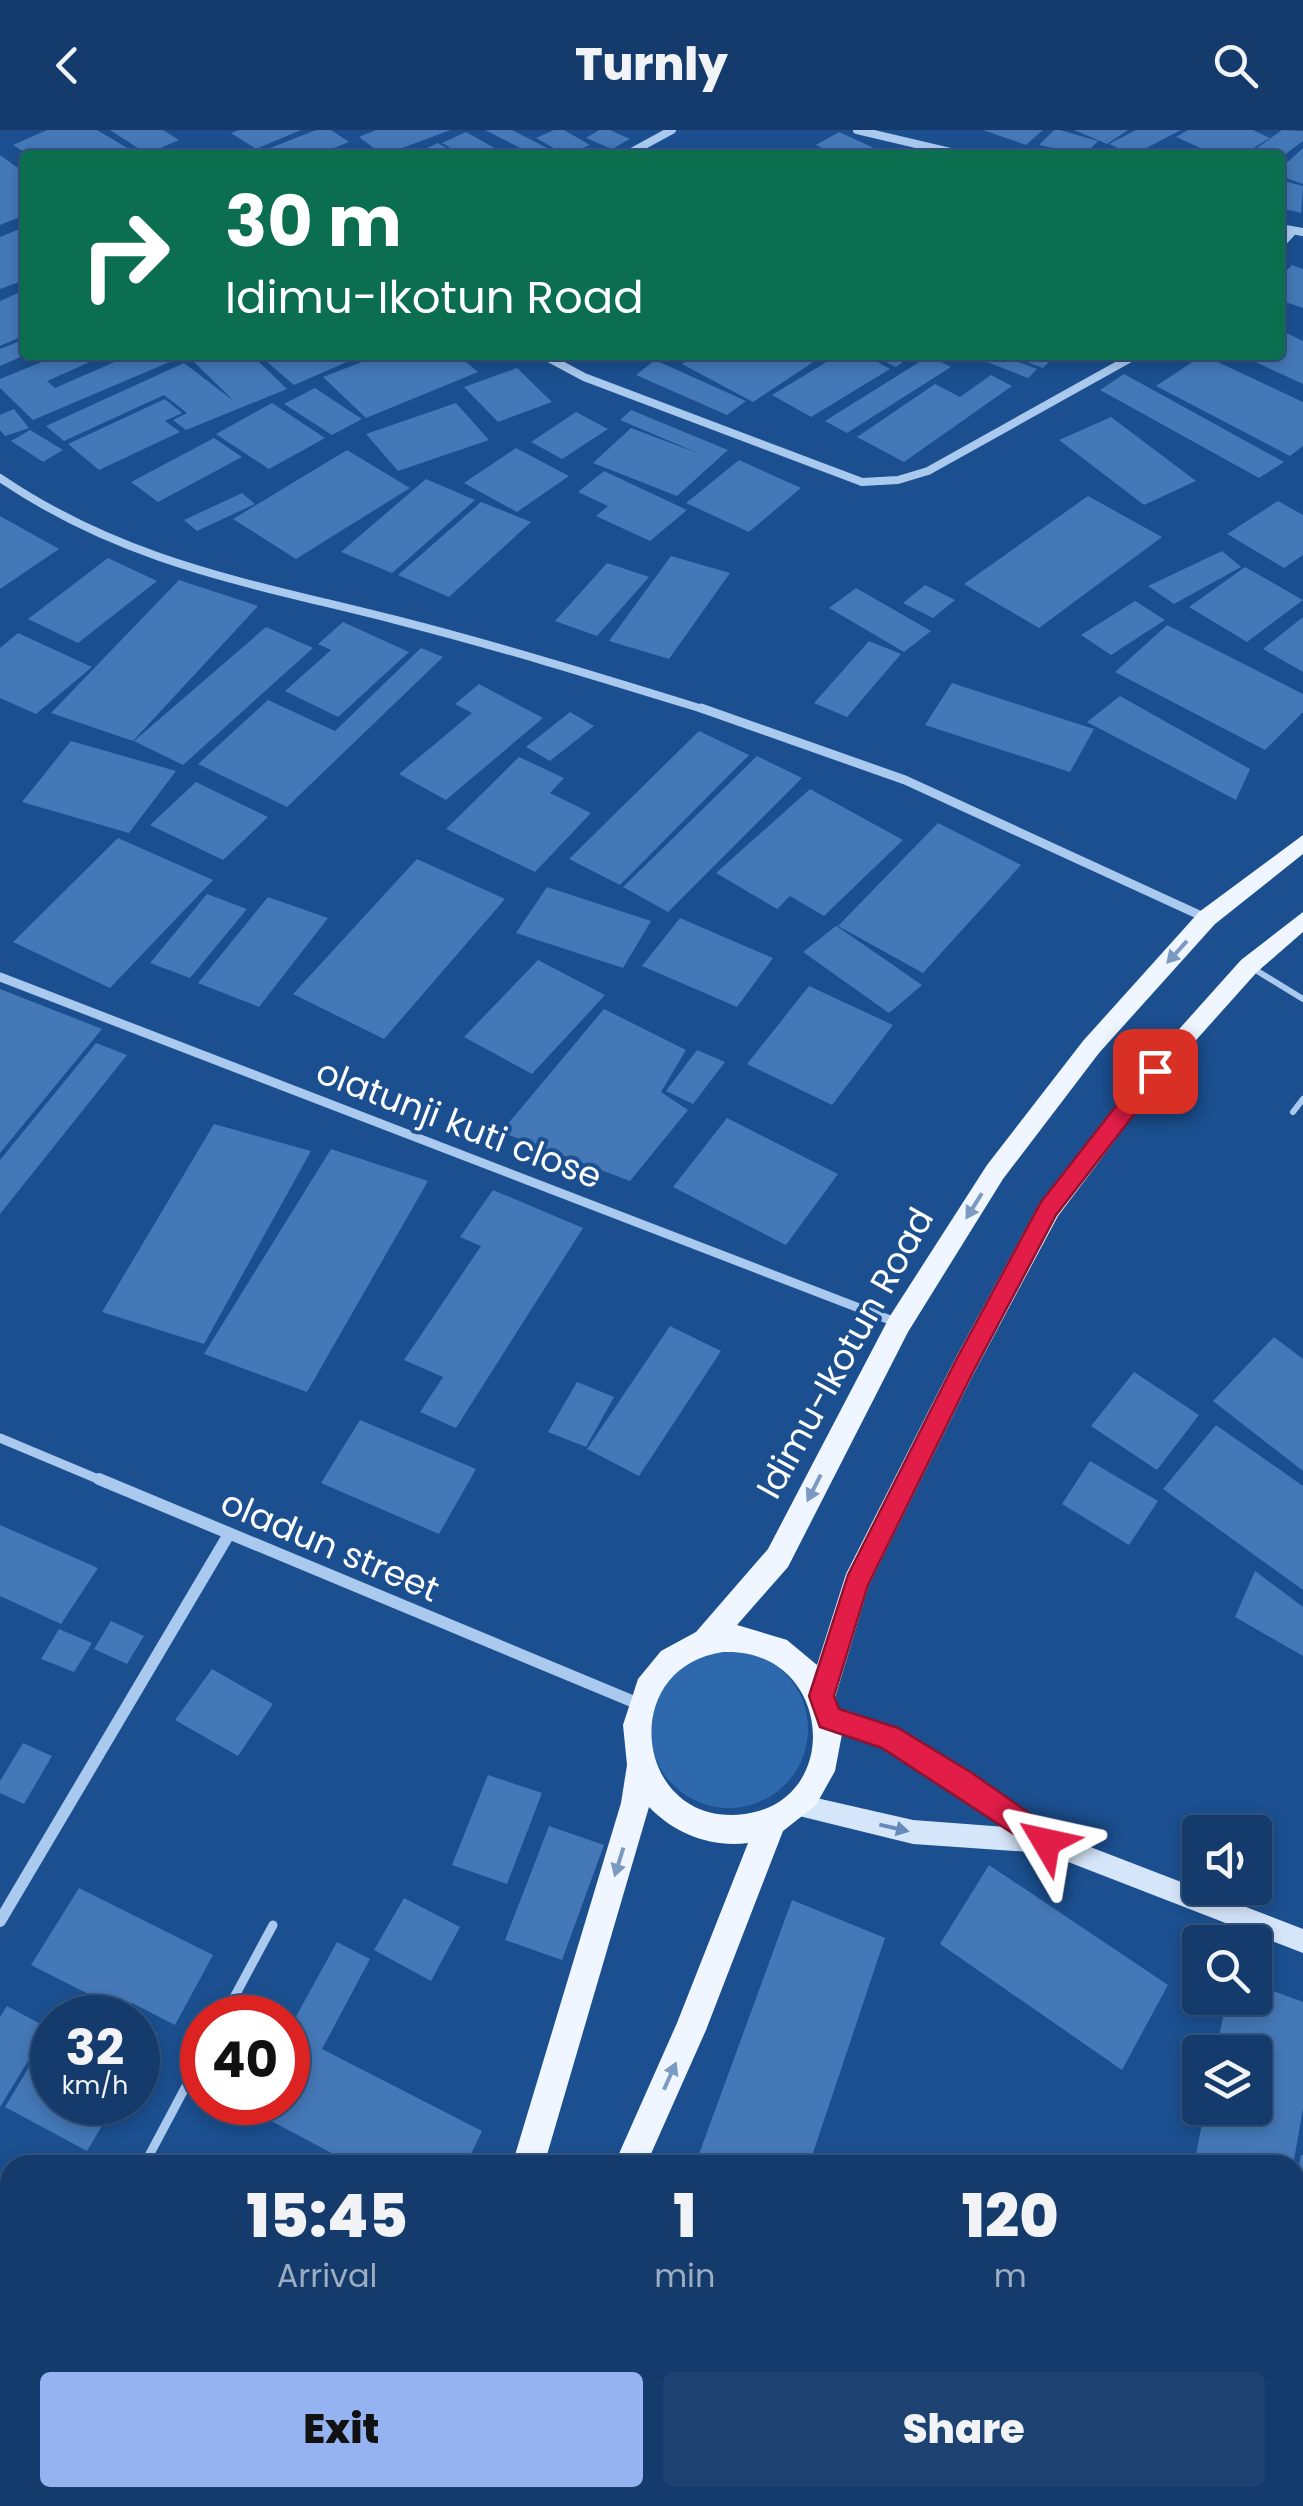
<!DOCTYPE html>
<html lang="en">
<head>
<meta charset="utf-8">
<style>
  :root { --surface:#143b6b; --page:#1d4271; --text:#f1f3f6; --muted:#9dadc1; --line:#33557e; --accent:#95b2f1 }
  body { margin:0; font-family:Poppins,sans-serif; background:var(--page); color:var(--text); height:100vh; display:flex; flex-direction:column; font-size:38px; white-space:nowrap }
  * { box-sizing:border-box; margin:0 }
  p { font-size:32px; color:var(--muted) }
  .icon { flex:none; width:55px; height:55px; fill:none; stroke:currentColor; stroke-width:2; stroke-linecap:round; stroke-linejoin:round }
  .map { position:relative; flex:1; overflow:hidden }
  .side { position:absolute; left:0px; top:2025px; width:1305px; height:352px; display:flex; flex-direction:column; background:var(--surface); border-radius:30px 30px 0 0; box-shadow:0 5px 15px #0003,0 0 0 2px var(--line) }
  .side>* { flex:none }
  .banner { position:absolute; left:20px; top:20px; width:1265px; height:210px; border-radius:10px; box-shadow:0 5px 15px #0003,0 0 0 2px var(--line); background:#0b6e4f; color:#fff; overflow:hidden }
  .tools { position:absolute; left:1182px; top:1685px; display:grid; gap:20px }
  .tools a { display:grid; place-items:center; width:90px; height:90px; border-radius:10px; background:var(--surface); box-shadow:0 5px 15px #0003,0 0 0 2px var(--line); font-size:50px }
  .speed { position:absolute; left:30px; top:1865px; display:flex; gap:20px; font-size:50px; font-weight:700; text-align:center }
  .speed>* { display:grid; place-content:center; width:130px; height:130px; border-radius:50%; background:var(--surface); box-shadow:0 5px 15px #0003,0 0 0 2px var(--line); line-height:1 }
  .speed small { font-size:25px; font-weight:400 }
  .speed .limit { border:15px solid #d22; background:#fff; color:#111 }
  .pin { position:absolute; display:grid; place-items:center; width:85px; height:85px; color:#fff; margin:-42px; border-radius:20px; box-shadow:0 5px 15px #0006 }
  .me { position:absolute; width:110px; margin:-55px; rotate:306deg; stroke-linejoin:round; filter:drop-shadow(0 0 8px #0008) }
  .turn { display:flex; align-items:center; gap:35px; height:210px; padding:0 40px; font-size:45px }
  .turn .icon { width:130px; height:130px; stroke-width:2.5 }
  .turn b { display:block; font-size:70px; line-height:85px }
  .eta { display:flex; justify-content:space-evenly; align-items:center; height:170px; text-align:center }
  .eta b { font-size:60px; font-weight:800; line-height:70px }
  .cta { display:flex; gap:20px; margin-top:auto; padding:20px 40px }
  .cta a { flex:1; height:115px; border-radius:10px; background:var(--accent); color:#111; font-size:40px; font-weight:800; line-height:115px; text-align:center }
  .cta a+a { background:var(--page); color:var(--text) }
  header { display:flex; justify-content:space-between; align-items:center; height:130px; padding:0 40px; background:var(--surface); font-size:45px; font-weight:800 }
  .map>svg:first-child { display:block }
</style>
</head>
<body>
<header><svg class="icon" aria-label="back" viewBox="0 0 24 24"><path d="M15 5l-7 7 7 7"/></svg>Turnly<svg class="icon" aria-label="search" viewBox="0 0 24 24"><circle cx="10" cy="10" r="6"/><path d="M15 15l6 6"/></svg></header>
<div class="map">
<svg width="1303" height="2376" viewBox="0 0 1303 2376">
  <rect width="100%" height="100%" fill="#1b4f8f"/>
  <path fill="#2e69ad" d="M650 1599a79 79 0 1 1 158 0a79 79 0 1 1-158 0Z"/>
  <path fill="#4478b7" d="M47 0H97L139 25H29L13 15Z
    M110 0H163L179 10 147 24Z
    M239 0H301L256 19 231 3Z
    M316 0H331L349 12 316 25H272L265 20Z
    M376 0H451L383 25 359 7Z
    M485 0H512L553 21 534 25Z
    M554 0H564L590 15 566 25 536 8Z
    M599 0H610L630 9 612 19 586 8Z
    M983 0H1043L1026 15Z
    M1054 0H1060L1098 11 1084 25 1039 15Z
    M1074 0H1128L1107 14Z
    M1136 0H1181L1133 25 1109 14Z
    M1188 0H1253L1270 8 1242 25H1216L1176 7Z
    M1282 0 1303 1V11L1280 28V25H1247Z
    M466 2 507 25H463L442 13Z
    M839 2 889 25H836L816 15Z
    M438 13 458 25H412Z
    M1303 18V54L1280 46V39Z
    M0 25 25 43V85L0 95Z
    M1280 50 1303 56 1301 83 1280 78Z
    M22 98 25 101V153L22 151 0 159V107Z
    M1292 135 1303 139V178L1280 170V147Z
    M25 160V205L0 216V171Z
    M1280 200 1303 211V254L1240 225H1280Z
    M25 209V225L0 236V219Z
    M59 225H106L47 251 55 258 119 230 113 225H186L33 290 0 258V249Z
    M205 225H252L287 259 186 300 173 290 187 283 164 265 64 311 46 296 184 233 235 272 192 230Z
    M259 225H363L294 255Z
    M380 225H458L478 242 366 288 323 247Z
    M697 225H824L753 272 682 234Z
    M838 225H865L890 239 811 287 772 265Z
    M871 225H913L896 237Z
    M969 225H1000L1037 239 1028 248Z
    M1008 225H1056L1043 238Z
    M1203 225 1303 272V316L1290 326 1156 256Z
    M929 226 951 237 847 303 825 291Z
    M655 230 746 271 727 285 636 245Z
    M517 238 552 272 498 292 464 257Z
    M1124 244 1284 332 1259 348 1100 260Z
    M991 245 1012 256 904 332 857 307 935 254 960 267Z
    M315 258 339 274 362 289 332 305 284 274Z
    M165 269 182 283 165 291 180 302 99 340 68 314Z
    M272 273 325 308 269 339 216 304Z
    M456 273 489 310 398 341 366 304Z
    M14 279 29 298 5 306 0 300V285Z
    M631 280 728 320 677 366 593 333 631 298 700 324 620 290Z
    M576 282 608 299 562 329 531 312Z
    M1111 287 1196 351 1144 375 1059 310Z
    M30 300 63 320 43 332 11 311Z
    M214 308 242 327 158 372 131 352Z
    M516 318 569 346 517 382 464 353Z
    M347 320 410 358 296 429 233 389Z
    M739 330 801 358 749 402 686 373Z
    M604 341 687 380 650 411 596 386 608 376 578 362Z
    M426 349 475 370 392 443 341 422Z
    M242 363 255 374 197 401 184 390Z
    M1088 366 1162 407 1039 498 964 454Z
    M1278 371 1303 385V425L1284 438 1227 404Z
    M481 372 531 392 449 467 398 445Z
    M0 386 59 419 0 459Z
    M1222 421 1241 437 1174 474 1148 456Z
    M671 426 730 443 669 529 609 511Z
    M108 428 157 451 78 513 28 489Z
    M607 433 649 447 597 506 555 491Z
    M1245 437 1303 470 1247 512 1189 477Z
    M179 450 258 476 133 611 51 583Z
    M925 455 955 470 933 488 903 473Z
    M856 458 931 501 904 522 829 478Z
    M1135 471 1165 490 1111 525 1081 505Z
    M1303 487V542L1263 519Z
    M343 492 409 522 338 587 285 561 331 520 318 514Z
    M1167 495 1303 564V582L1265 620 1115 542Z
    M266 497 313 518 183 635 134 611Z
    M18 503 92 537 36 584 0 568V518Z
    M869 511 901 524 847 587 814 573Z
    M421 518 443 527 287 677 198 634 268 570 335 601Z
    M952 553 1094 599 1070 642 925 595Z
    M479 554 543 588 446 670 399 644 472 583 455 574Z
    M1120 566 1250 639 1236 670 1087 592Z
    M570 582 594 596 550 631 526 617Z
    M699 601 749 625 620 755 569 729Z
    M71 611 176 641 129 703 22 672Z
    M757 626 802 648 668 782 623 757Z
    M519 627 564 648 550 663 591 683 535 742 446 699Z
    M196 652 268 687 223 730 150 695Z
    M810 659 903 710 824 786 790 766 777 779 716 743Z
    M938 693 1021 735 923 843 838 796Z
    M118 708 213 750 110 858 13 812Z
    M417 729 505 769 384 909 293 864Z
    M547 757 651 791 623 838 516 803Z
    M207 764 247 779 190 848 150 833Z
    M268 767 328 788 259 877 198 853Z
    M680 788 773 828 737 877 642 836Z
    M836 796 838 797 922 855 889 883 803 822Z
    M538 830 605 865 532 944 464 907Z
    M809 856 893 895 832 975 747 934Z
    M0 859 102 899 0 1023Z
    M604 879 686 920 661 962 688 980 630 1051 501 1002Z
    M96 913 127 925 0 1084V1030Z
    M697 920 725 932 693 974 666 961Z
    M727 988 838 1044 786 1115 673 1057Z
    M214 994 311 1021 204 1214 102 1182Z
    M331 1019 428 1051 307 1262 204 1224Z
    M493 1060 583 1098 456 1298 420 1282 443 1247 404 1230 481 1116 460 1107Z
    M670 1196 721 1221 639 1346 587 1319Z
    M1274 1207 1303 1229V1341L1213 1271Z
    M1134 1242 1199 1285 1157 1340 1091 1296Z
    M577 1252 614 1267 586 1317 548 1302Z
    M360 1290 476 1339 439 1404 321 1353Z
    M1216 1295 1303 1356V1460L1163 1359Z
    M1090 1331 1158 1371 1129 1415 1062 1374Z
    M0 1395 98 1438 61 1494 0 1466Z
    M1255 1441 1303 1477V1526L1235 1487Z
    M111 1491 144 1506 127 1534 94 1519Z
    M59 1499 92 1513 74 1542 41 1529Z
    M212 1539 273 1574 238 1626 175 1590Z
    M23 1613 52 1626 24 1674 0 1663V1651Z
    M488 1645 542 1663 507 1754 452 1735Z
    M549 1696 604 1715 562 1830 505 1810Z
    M989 1735 1168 1855 1122 1940 940 1814Z
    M79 1758 213 1825 175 1895 132 1873 126 1883 31 1835Z
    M404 1768 460 1797 431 1851 374 1820Z
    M792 1770 885 1808 809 2035H695Z
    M337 1812 370 1829 322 1919 482 2001 466 2035H354L243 1976 245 1972H288V1893L293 1892Z
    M1255 1854 1303 1872V1979L1293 2035H1194L1205 1978H1255V1922H1216L1227 1868H1255Z
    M7 1876 48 1898 0 1977V1887Z
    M138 1894 158 1904 138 1941Z
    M38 1922 52 1930V1972H116L87 2021 5 1977Z
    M1301 2025H1303V2091L1295 2087V2055Z
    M1295 2188 1303 2193V2357L1295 2352Z
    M10 2259V2307L0 2300V2277Z
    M19 2368H135L149 2376H14Z
    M228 2368H287L283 2376H223Z
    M854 2368H978L975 2376H869Z
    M1141 2368H1236L1258 2375 1139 2376Z"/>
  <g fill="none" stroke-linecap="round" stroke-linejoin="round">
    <path stroke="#a9c9ee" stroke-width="6" d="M1249 836 1303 869
      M1293 982 1303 969"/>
    <path stroke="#a9c9ee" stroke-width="9" d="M223 1888 273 1795
      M144 2035 202 1926"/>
    <path stroke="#a9c9ee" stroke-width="8" d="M857 0 963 25
      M626 25 672 0
      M1280 98 1303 102
      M1280 115 1293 101
      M543 225 584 247 862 352 898 350 928 341 1136 225
      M0 348C127 434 251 453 396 490 502 517 605 549 709 581"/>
    <path stroke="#a9c9ee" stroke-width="9" d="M701 578 905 650 1206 788
      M0 847 898 1193
      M0 1308 105 1352"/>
    <path stroke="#a9c9ee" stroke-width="12" d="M99 1349 639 1574
      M0 1791 229 1404
      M0 2074 10 2081
      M643 2368 654 2376"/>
    <path fill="#d6e6fa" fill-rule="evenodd" d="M829 1577 897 1600 971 1644 1054 1703 1303 1799V1823L1045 1723 913 1714 791 1684 787 1676 791 1668 799 1664 913 1690 1006 1697 955 1660 883 1617 821 1596 818 1588 821 1580Z"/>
    <path fill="#f0f6ff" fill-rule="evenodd" d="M1303 705V724L1215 794 1099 923 1003 1049 908 1202 788 1437 737 1495 787 1510 817 1535 846 1444 955 1229 1040 1072 1147 935 1241 830 1303 782V802L1257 842 1163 947 1058 1086 973 1245 869 1455 835 1568 842 1604 835 1641 816 1675 783 1701 706 1900 646 2035H614L677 1893 748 1713C712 1718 675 1704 649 1677L544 2035H512L621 1673 627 1635 623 1595 638 1549 661 1521 696 1502 768 1419 890 1186 987 1035 1083 911 1199 782ZM723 1522C831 1517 846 1670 745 1684 636 1699 614 1538 723 1522Z
      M363 2368H399L395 2376H359Z
      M463 2368H499L495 2376H459Z"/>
  </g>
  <defs><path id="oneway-solid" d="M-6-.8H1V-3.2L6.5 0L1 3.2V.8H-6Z" transform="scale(2.5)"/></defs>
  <g fill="#7b9ac1">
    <use href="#oneway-solid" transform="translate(1177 822) rotate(132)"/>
    <use href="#oneway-solid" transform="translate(974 1076) rotate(122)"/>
    <use href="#oneway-solid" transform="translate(814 1358) rotate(117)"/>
    <use href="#oneway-solid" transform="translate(619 1732) rotate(107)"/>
    <use href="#oneway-solid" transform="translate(670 1946) rotate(-66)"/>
  </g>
  <use fill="#668bba" href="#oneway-solid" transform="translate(894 1698) rotate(13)"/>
  <path fill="#e11d48" stroke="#92132f" stroke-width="2.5" d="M1155 933 1166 941 1163 947 1056 1085 972 1244 868 1455 834 1566 839 1579 898 1598 972 1643 1056 1702 1060 1712 1056 1721 1046 1725 882 1618 820 1597 809 1566 848 1445 956 1230 1041 1072 1148 935Z"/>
  <g text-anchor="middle" stroke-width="8" stroke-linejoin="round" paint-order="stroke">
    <g font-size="35" fill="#fff" stroke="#1b4f8f">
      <text transform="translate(459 994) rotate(21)" y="12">olatunji kuti close</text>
      <text transform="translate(845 1223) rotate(-61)" y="12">Idimu-Ikotun Road</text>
      <text transform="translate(330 1416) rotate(23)" y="12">oladun street</text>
    </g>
  </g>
</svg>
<div class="tools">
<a><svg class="icon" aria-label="sound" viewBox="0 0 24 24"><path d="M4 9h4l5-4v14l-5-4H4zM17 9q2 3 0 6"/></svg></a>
<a><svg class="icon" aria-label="search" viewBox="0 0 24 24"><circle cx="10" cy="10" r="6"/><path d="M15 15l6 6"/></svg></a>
<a><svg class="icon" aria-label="layers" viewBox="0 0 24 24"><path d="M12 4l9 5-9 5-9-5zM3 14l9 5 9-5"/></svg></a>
</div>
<div class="speed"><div>32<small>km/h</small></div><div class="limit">40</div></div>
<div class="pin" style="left:1155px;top:941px;background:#d93025"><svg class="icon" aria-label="arrive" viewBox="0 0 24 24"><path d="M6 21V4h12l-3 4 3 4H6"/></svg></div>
<svg class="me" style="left:1046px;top:1712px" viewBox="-20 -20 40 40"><path d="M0-17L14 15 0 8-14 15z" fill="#e11d48" stroke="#fff" stroke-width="4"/></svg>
<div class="banner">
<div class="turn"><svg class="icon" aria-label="right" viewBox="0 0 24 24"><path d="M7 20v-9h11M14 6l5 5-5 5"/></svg><div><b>30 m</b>Idimu-Ikotun Road</div></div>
</div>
<section class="side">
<div class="eta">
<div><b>15:45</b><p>Arrival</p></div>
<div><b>1</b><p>min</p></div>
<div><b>120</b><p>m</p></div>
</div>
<div class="cta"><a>Exit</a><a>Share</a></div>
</section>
</div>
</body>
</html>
